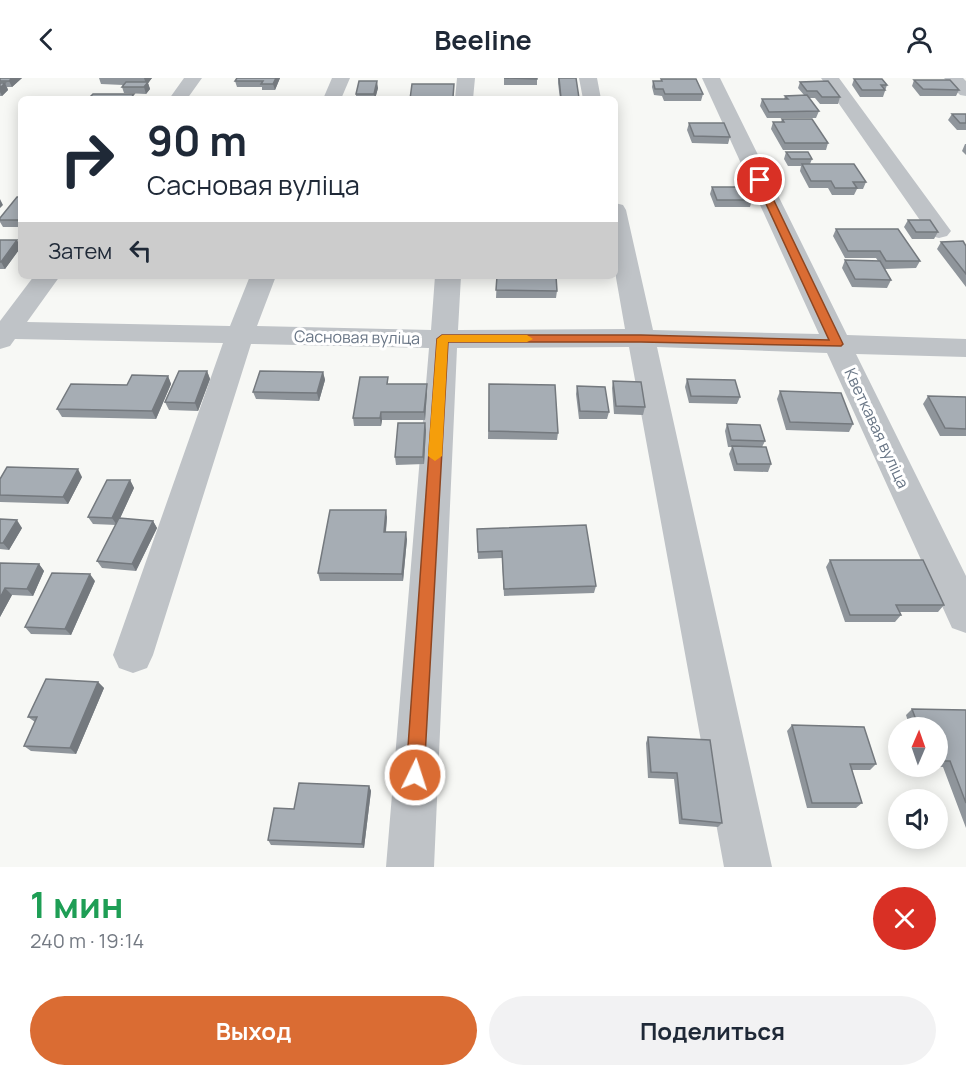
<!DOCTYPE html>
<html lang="ru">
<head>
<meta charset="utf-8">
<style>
  :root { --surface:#fff; --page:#f2f2f3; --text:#1f2937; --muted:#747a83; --accent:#da6c33 }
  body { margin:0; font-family:Manrope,sans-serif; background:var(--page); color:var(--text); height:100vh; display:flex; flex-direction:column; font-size:22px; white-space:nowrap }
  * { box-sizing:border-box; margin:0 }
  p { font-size:20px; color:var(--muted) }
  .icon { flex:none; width:33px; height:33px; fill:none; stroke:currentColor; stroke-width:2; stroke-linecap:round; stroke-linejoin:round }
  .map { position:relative; height:789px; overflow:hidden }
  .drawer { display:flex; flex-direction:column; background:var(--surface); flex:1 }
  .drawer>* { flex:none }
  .guide { position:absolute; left:18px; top:18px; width:600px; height:183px; border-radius:9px; box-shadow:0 3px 15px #0003; background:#fff; color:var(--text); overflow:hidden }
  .needle { width:39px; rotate:2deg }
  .controls { position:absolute; left:888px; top:639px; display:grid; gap:12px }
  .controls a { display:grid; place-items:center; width:60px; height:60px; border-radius:50%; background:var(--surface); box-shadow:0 3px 15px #0003; font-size:30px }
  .pin { position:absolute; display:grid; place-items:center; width:51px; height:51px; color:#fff; margin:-26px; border:3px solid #fff; border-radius:50%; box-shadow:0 2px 6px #0007 }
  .me { position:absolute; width:66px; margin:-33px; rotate:4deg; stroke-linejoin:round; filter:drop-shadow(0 0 4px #0008) }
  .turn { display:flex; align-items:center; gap:21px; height:126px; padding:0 30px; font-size:27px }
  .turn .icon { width:78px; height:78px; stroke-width:2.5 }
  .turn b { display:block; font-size:42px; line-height:51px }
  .then { display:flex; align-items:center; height:57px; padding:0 30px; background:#0003; gap:12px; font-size:22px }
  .round { display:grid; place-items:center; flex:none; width:63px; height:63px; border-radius:32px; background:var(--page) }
  .summary { display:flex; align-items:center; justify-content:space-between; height:102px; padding:0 30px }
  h1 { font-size:36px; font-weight:700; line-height:45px; color:#1e9e55 }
  .button { display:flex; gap:12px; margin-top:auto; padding:12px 30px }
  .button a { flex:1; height:69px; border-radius:36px; background:var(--accent); color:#fff; font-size:24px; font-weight:700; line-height:69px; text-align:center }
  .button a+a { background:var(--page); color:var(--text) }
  header { display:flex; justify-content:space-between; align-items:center; height:78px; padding:0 30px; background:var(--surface); font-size:27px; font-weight:700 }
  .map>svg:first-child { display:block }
</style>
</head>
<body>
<header><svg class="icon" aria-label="back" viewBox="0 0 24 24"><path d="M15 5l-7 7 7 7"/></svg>Beeline<svg class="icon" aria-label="person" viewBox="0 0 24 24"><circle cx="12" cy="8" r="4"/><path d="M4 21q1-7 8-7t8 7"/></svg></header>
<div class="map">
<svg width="966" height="789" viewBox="0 0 966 789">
  <rect width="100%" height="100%" fill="#f7f8f5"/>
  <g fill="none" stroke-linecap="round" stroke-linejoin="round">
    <path fill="#bfc3c7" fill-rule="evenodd" d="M184 0H202L187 21H169Z
      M332 0H350L341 21H323Z
      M457 0H475L473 21H455Z
      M579 0H597L601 21H583Z
      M702 0H720L847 257 966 261V279L856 276 966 498V555L952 550 827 275 657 269 772 789H724L629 269 457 270 434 789H386L429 270 251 266 153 577 147 590 133 595 119 590 113 577 223 265 15 261 10 268 0 271V243L34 198H60L27 244 230 248 250 198H276L257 248 431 252 435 198H461L458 252 625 251 615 194V125L623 127 626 132 653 252 819 256Z
      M821 0H839L951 153 947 158 939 160 931 158Z
      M944 0H963L966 3V18L960 17Z"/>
  </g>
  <path fill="#8f959b" d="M0 0H22L12 9H7L8 12 2 18H0Z
    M99 0H152L148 5 150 11 146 16 124 15 122 9 123 7 101 6Z
    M237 0H280L275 12H262V9H237L235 3Z
    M504 0H537V7H504Z
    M558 0H576L579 21H560L558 5Z
    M661 1 703 16 701 23H664L662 18 654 17 652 9 653 3H661Z
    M854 1 887 7 883 19H860L852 7Z
    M914 2 959 12 956 18H920L912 8Z
    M800 4 840 19 838 26H820L815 20H809L819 33 816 40H767L760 28 762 21H784L785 18 804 17 798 10Z
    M454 6 453 21H410Z
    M378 10 375 21H356V16Z
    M952 36H966V52H957L948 42Z
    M782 41 828 65 826 72H783L771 51 773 44H781Z
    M689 45 730 59 728 66 692 65 687 52Z
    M965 66H966V77L962 73Z
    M786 74 812 81 810 86 866 104 863 111H857L854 117H832L828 110H809L800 93 801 88H788L784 81Z
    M712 109 752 122 750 129H715L710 116Z
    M21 119V149H3L0 144V140Z
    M908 142 938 154 934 161H912L904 149Z
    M836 151 920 183 916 190 885 191 891 202 887 210 852 209 842 190 845 182 878 183 876 180H845L833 158Z
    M0 162 21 169 5 191H0Z
    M941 164 966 168V209L937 171Z
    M168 198H179V200H168Z
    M208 198H226L225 200H209Z
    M497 198 557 213 556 220H496Z
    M207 293 210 301 198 333 169 332 165 324Z
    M323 294 325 302 319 323 256 321 253 314Z
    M168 298 171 306 156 341 62 339 57 331 127 307Z
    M687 301 740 319 737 326 689 325 685 309Z
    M613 303 645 329 643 337 614 336 612 310Z
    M489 306 558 355 557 362 488 361Z
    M577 308 609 334 607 341H579L576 316Z
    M780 313 853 346 849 354 786 352 777 321Z
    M427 314 425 342H382L381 348H354L353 340Z
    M928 318 966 319V358H940L923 326Z
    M727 346 765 363 762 369 771 386 768 394 734 393 729 376 732 369H728L725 353Z
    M426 352 424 386 396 387 395 379Z
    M82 399 68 426 0 424V401Z
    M130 402 134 410 120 440 153 443 157 450 136 493 102 490 97 483 116 447 93 446 88 439Z
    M387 439 386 454 407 461 403 503H320L318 495Z
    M0 441 22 450 9 472 0 471Z
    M477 451 596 508 594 515 504 518 502 480 478 481Z
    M830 482 944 527 938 534H899L901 537 895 544H845L826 489Z
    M0 485 39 486 44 493 33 518 12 517 0 539Z
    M95 503 71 557 31 556 25 549Z
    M98 604 104 610 76 676 31 673 24 668 35 644 28 639Z
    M912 631 966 632V750L943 689 932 688H938V650H910L906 637Z
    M792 647 876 686 870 692H852L862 725 856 730H807L787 653Z
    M648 659 722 745 718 749 679 746 674 701 648 700 646 665Z
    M369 708 371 713 364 770 271 767 268 762 294 731Z"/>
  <path fill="#74797e" d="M12 0H22L12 9 9 3Z
    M144 0H152L148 5 150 11 146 16 144 9 146 6Z
    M276 0H280L275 12 273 6Z
    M377 3 378 10 375 21 374 16Z
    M5 5 8 12 2 18 0 14V10Z
    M0 121 3 127 0 130Z
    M17 162 21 169 5 191 1 184Z
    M207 293 210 301 198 333 195 325Z
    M323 294 325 302 319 323 317 315Z
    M168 298 171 306 156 341 152 333Z
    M427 306V314L425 342 424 334Z
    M381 334 382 342 381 348 380 340Z
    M425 345 426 352 424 386 423 379Z
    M78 391 82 399 68 426 63 419Z
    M130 402 134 410 117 447 112 440Z
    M386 432 387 439 385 461 384 454Z
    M17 442 22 450 9 472 3 465Z
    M153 443 157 450 136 493 132 486Z
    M406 454 407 461 403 503 402 496Z
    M39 486 44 493 33 518 27 511Z
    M90 496 95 503 71 557 65 551Z
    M5 510 12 517 0 539V520Z
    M98 604 104 610 76 676 70 670Z
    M369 708 371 713 364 770 362 766Z"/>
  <path fill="#a6adb4" stroke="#74797e" stroke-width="1.5" d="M0 0H12L9 3H0Z
    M237 0H276L273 6H261L263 3H235Z
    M504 0H537V1Z
    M559 0H576L579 20H561Z
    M661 1H696L703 16H665L663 11H655L653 3H662Z
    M854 1H882L887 7H881L885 12H862Z
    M914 2H950L959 12 923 11Z
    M359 3H377L374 16H356Z
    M828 3 840 19H822L817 13H807L800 4Z
    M126 4H148L144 9H122Z
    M0 5H5L0 10Z
    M412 6H454L453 19H443V21H410Z
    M93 16H134L130 21H88Z
    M807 17 819 33 769 34 762 21H788L785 18Z
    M224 20H267L224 21Z
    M285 20H306V21H284Z
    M507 20H543V21H507Z
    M952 36H966V45H960Z
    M782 41H812L828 65H785L773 44H784Z
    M689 45H724L730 59 694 58Z
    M786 74H808L812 81H791Z
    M802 86H854L866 104H853L857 110H835L831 103H811Z
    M712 109H746L752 122H717Z
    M17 119H21V142H0V140Z
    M908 142H930L938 154H916Z
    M836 151H898L920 183H886L880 173H848Z
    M0 162H17L1 184H0Z
    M963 163 966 168V196L941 164Z
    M845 182 880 183 891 202 855 201Z
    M497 198H556L557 213 496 212Z
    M179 293H207L195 325 165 324Z
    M260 293 323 294 317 315 253 314Z
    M132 297 168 298 152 333 57 331 71 306 127 307Z
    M360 299H388L387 306H427L424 334H381L380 340H353Z
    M687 301 735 302 740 319 691 318Z
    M613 303 641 304 645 329 616 328Z
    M489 306 555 307 558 355 489 353Z
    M577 308 605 309 609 334 580 333Z
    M780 313 841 315 853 346 790 344Z
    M928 318 966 319V351L945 350Z
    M398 345H425L423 379H395Z
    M727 346 760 347 765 363 731 362Z
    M732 368 766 369 771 386H737Z
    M7 389 78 391 63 419 0 417V401Z
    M107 402H130L112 440 88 439Z
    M330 432H386L384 454H406L402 496 318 495Z
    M119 440 153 443 132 486 97 483Z
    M0 441 17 442 3 465H0Z
    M586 447 596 508 504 511 502 473 478 474 477 451Z
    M830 482H923L944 527H896L901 537H850Z
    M0 485 39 486 27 511 5 510 0 520Z
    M52 495 90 496 65 551 25 549Z
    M46 601 98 604 70 670 24 668 37 639H28Z
    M912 631 966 632V725L950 683H938V650H919Z
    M792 647 864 649 876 686H850L862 725H812Z
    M648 659 710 662 722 745 682 741 677 695 651 694Z
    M299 705 369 708 362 766 268 762 274 730 294 731Z"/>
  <path fill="#da6c33" stroke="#8e4621" stroke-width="1.5" d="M760 99 764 102 843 266 841 268 641 264H448L424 697 422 704 415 706 409 704 406 697 437 261 442 257H641L829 262 755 102Z"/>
  <path fill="#f59e0b" d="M442 257H527L533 261 527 264H448L442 378 435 383 428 378 437 261Z"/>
  <g text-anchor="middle" stroke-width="6" stroke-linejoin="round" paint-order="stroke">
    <g font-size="16" fill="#687585" stroke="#fff">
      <text transform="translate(357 259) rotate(1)" y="6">Сасновая вуліца</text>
      <text transform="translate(877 350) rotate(65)" y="6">Кветкавая вуліца</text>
    </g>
  </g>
</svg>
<div class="controls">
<a><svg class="needle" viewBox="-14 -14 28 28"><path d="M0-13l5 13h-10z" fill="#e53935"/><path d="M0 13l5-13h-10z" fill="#747a83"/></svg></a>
<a><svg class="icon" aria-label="sound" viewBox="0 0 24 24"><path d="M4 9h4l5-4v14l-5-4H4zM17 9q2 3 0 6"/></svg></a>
</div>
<div class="pin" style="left:760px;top:102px;background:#d93025"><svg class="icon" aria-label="arrive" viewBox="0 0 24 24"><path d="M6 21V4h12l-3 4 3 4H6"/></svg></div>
<svg class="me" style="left:415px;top:697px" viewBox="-20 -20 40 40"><circle r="17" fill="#da6c33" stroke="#fff" stroke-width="3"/><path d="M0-11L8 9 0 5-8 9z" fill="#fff"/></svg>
<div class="guide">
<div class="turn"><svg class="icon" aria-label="right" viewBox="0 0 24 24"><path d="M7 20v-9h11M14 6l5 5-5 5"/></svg><div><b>90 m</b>Сасновая вуліца</div></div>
<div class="then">Затем<svg class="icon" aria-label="left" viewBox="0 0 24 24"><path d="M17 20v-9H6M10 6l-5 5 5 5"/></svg></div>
</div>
</div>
<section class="drawer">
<div class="summary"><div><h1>1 мин</h1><p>240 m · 19:14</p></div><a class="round" style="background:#d93025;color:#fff"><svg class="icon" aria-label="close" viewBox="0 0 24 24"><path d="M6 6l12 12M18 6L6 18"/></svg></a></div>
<div class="button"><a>Выход</a><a>Поделиться</a></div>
</section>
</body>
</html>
